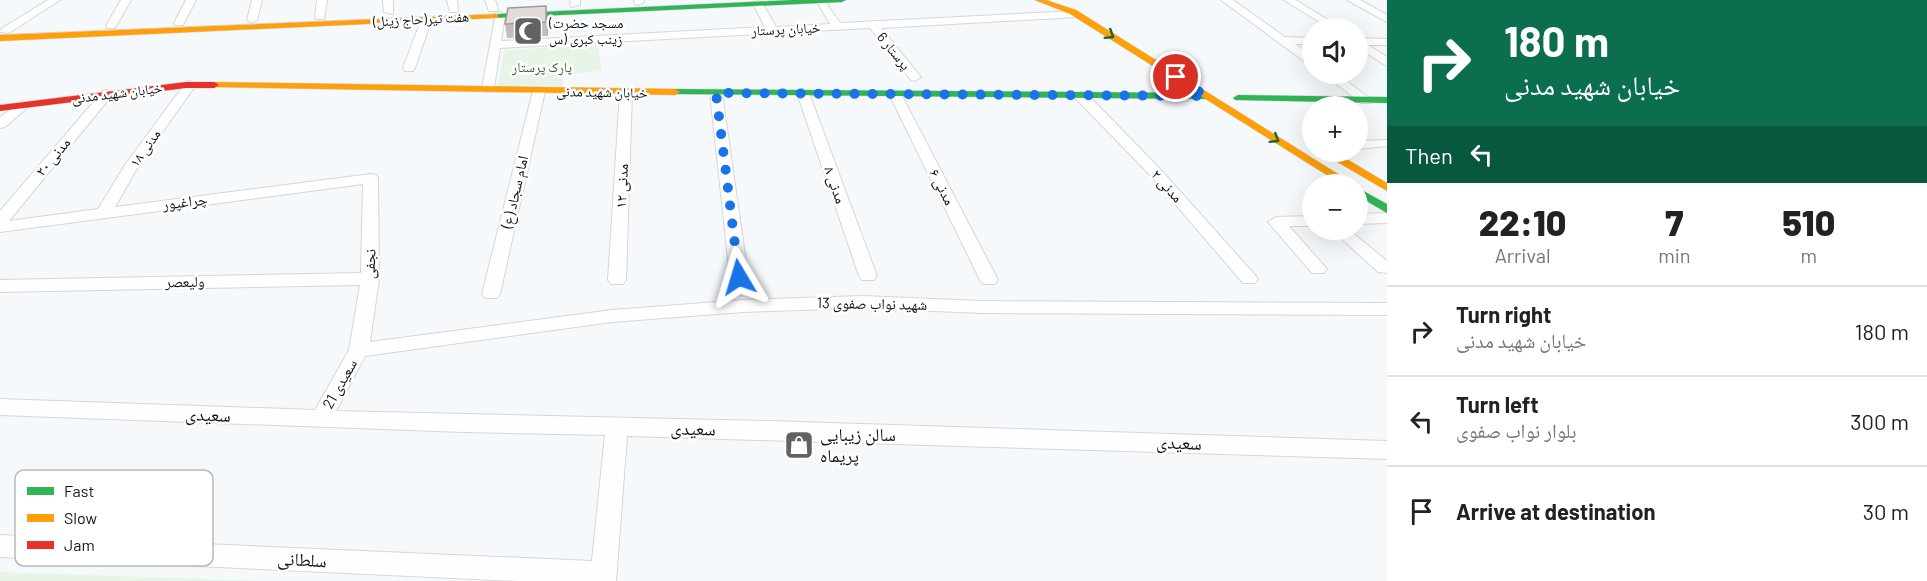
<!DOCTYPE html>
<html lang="en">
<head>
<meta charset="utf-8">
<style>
  :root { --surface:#fff; --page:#f2f2f2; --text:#222; --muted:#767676; --line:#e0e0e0 }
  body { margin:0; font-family:Barlow,"Noto Naskh Arabic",sans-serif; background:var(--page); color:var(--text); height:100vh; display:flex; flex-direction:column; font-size:22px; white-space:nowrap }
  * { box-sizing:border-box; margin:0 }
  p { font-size:20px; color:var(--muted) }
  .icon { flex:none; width:33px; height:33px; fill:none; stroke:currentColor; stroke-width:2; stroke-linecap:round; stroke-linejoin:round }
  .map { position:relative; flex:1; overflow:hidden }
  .drawer { display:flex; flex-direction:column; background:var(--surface); width:540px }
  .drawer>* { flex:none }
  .hud { background:#0b6e4f; color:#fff; overflow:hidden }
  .buttons { position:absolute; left:1302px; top:18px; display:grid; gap:12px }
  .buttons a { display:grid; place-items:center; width:66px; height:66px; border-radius:50%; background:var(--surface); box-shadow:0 6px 24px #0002; font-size:30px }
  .pin { position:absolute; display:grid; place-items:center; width:51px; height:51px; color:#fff; margin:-26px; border:3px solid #fff; border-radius:50%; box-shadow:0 2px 6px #0007 }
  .me { position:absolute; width:66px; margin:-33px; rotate:353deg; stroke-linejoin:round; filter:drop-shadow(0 0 4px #0008) }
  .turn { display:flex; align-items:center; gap:21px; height:126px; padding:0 18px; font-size:27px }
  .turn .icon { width:78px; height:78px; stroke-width:2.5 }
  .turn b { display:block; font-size:42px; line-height:51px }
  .then { display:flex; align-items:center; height:57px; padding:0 18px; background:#0003; gap:12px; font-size:22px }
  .eta { display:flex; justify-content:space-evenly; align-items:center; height:102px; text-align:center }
  .eta b { font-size:36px; font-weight:800; line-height:42px }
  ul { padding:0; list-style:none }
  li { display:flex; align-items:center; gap:18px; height:90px; padding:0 18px; border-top:2px solid var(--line) }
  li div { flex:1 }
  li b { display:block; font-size:22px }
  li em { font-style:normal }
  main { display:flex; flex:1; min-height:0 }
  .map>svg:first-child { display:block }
</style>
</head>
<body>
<main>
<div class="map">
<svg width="1387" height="581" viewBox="0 0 1387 581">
  <rect width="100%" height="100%" fill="#f6f9fc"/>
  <path fill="#e8f4e7" d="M598 45 602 71 563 74V86H498L504 50Z
    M0 572 260 581H0Z"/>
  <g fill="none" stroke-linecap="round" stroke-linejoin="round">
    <g stroke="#d4d6d8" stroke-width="2">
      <path id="street" d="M48 0H60L9 33 0 32 1 29Z
        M121 0H131L115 28H107L106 26Z
        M186 0H196L183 25H175L174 23Z
        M252 0H262L257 20 252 23 247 20Z
        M317 0H327L324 19H316L315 17Z
        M383 0H393V14L384 12Z
        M447 0H457L458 12H450Z
        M485 0H495L498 9 497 11H489Z
        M570 0H580V5L571 7Z
        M634 0H644V2L639 5 635 4Z
        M816 0H824L840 23 1076 11 1081 14 1076 17 881 28 921 77 915 81 911 80 870 28 500 48 494 88 488 92 482 88 496 13 500 12 505 15 501 41 765 27 753 4 758 1 763 4 776 27 830 24Z
        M1221 0H1233L1285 37 1312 38V44H1295L1312 56V64H1308Z
        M1284 0H1296L1341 28H1329Z
        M1347 0H1360L1387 15V22Z
        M427 15 432 18 415 68 413 71H405L403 68 422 18Z
        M1358 38 1387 39V45H1368L1387 57V66L1358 48Z
        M1324 74H1337L1372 100 1371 103H1361Z
        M190 81 196 85 139 165 115 207 371 174 376 175 378 178 379 279 370 342 612 310 743 300 863 296 982 301 1387 303V315L982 313 863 308 743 312 612 322 365 356 336 411 768 421 1387 441V459L627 436 616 581H518L0 557V535L592 561 605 435 464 432 0 415V399L315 410 349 350 360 285 0 292V280L361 273 363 184 0 232V211L103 91 107 90 113 94 9 221 98 209 125 165 186 82Z
        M539 87 545 91 500 294 497 298H485L482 294 533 91Z
        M626 88 632 92 626 280 623 284H611L608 280 620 92Z
        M716 89 722 93 748 277 745 281H733L730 277 710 93Z
        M803 89 809 93 877 276 874 280H862L859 276 797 93Z
        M895 90 901 94 998 280 995 284H983L980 280 889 94Z
        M1081 92 1086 93 1161 170 1255 275 1258 279 1255 283H1243L1151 176 1076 99 1075 96Z
        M22 101 29 105 27 108 5 127 0 128V117Z
        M1387 140V146L1358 149V141Z
        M1387 213V223L1358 224V214Z
        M1312 216V226H1289L1327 269 1324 273H1312L1268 222 1276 217Z
        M1332 230H1349L1387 261V273L1378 272Z"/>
    </g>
    <g stroke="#d4d6d8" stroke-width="1">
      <path id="fast" d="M792 0H846L842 2 495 18 491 16 495 14Z
        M675 89 1206 93 1211 96 1206 99 672 94V90Z
        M1238 95 1387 97V103L1235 100 1233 98Z
        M1358 188 1387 204V213L1358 196Z"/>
    </g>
    <g stroke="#d4d6d8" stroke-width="1">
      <path id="slow" d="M1035 0H1046L1076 10 1354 184H1341L1070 14Z
        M498 14V18H495L0 41V35Z
        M214 82 675 89 680 92 675 95 211 87V83Z
        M1327 152H1335L1387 183V191L1327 156Z"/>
    </g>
    <g stroke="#d4d6d8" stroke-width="1">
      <path id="jam" d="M186 82H214L219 85 214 88H186L0 111V105Z"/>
    </g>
    <use href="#street" fill="#fefeff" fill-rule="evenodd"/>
    <use href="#fast" fill="#30b455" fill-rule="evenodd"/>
    <use href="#slow" fill="#ff9f0a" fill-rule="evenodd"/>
    <use href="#jam" fill="#e5322d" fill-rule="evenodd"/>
  </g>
  <path fill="#c2bdb9" d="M548 20V36L507 38 505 24Z"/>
  <path fill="#9e9a96" d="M546 6 548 20V36L546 22Z"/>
  <path fill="#e1dcd7" stroke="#9e9a96" stroke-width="1.5" d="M546 6V22L505 24 508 8Z"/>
  <defs><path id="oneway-chevron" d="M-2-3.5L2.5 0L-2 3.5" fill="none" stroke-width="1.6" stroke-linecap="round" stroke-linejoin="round" transform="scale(1.5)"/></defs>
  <g stroke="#206334">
    <use href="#oneway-chevron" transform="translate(1110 35) rotate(32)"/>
    <use href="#oneway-chevron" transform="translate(1275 139) rotate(32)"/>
  </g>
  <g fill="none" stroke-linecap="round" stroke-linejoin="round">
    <path stroke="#1a73e8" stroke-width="10" stroke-dasharray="0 18" d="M739 277 716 93 1206 96 1176 77"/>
  </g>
  <defs>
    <g id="mosque-square" transform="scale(1.5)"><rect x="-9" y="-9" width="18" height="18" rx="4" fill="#606365" stroke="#fff"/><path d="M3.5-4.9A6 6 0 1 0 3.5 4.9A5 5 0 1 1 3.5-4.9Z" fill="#fff"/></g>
    <g id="shop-square" transform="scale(1.5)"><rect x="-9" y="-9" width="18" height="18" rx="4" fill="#606365" stroke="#fff"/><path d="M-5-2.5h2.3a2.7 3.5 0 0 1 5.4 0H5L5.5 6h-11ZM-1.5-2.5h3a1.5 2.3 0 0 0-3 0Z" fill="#fff"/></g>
  </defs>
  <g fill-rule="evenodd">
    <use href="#mosque-square" x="528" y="31"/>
    <use href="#shop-square" x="799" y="445"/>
  </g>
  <g text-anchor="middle" stroke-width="5" stroke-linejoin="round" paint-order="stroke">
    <g font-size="14" fill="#101214" stroke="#fff">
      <text transform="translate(421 19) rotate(-3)" y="5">هفت تیر(حاج زینل)</text>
      <text transform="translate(786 29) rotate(-3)" y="5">خیابان پرستار</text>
      <text transform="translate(894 51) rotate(51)" y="5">پرستار 6</text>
      <text transform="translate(602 92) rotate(1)" y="5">خیابان شهید مدنی</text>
      <text transform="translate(117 93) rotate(-7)" y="5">خیابان شهید مدنی</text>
      <text transform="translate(145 148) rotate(-55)" y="5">مدنی ۱۸</text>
    </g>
    <g font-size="14" fill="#101214" stroke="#fff" text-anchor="start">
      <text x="549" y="28">(مسجد حضرت<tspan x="549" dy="16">زینب کبری (س</tspan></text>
    </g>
    <g font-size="14" fill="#40632f" stroke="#fff">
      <text x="542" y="72">پارک پرستار</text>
    </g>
    <g font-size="15" fill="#101214" stroke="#fff">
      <text transform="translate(53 157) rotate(-50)" y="5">مدنی ۲۰</text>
      <text transform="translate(835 185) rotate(71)" y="5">مدنی ۸</text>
      <text transform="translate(622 186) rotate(-87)" y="5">مدنی ۱۲</text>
      <text transform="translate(1167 186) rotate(48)" y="5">مدنی ۲</text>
      <text transform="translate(942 187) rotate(63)" y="5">مدنی ۶</text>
      <text transform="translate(515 192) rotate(-77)" y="5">امام سجاد (ع)</text>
      <text transform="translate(185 202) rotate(-7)" y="5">چراغپور</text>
      <text transform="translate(370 264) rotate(-88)" y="5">نجفی</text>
      <text transform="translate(185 282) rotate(-1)" y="5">ولیعصر</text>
      <text transform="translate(872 304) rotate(1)" y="5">شهید نواب صفوی 13</text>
      <text transform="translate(340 384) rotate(-61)" y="5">سعیدی 21</text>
    </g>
    <g font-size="18" fill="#101214" stroke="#fff">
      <text transform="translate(208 415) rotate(2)" y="6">سعیدی</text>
      <text transform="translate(693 429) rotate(1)" y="6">سعیدی</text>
      <text transform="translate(1179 443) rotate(2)" y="6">سعیدی</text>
      <text transform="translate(302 560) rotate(3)" y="6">سلطانی</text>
    </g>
    <g font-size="18" fill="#101214" stroke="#fff" text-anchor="start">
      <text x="820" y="441">سالن زیبایی<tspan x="820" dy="21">پریماه</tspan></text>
    </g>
  </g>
  <rect x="15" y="470" width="198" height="96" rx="9" fill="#fff" stroke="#b7b8b8" stroke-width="1.5"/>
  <rect x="27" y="487" width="27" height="8" fill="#30b455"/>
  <rect x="27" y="514" width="27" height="8" fill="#ff9f0a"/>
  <rect x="27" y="541" width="27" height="8" fill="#e5322d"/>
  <g font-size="16" fill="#101214">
    <text x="64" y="497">Fast</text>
    <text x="64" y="524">Slow</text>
    <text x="64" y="551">Jam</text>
  </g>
</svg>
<div class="buttons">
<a><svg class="icon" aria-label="sound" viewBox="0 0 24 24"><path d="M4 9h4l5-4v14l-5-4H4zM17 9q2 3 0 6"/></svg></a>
<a>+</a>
<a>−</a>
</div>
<div class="pin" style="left:1176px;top:77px;background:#d93025"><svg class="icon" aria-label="arrive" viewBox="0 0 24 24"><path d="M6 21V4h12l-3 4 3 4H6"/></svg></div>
<svg class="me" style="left:739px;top:277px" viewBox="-20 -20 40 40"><path d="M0-17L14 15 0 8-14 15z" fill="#1a73e8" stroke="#fff" stroke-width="4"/></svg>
</div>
<section class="drawer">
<div class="hud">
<div class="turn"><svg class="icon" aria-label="right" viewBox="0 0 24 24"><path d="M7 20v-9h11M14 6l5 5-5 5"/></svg><div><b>180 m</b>خیابان شهید مدنی</div></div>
<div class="then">Then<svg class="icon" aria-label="left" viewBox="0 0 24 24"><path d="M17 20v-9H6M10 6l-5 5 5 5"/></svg></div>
</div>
<div class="eta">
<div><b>22:10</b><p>Arrival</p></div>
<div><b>7</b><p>min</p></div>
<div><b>510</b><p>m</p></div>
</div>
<ul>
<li><svg class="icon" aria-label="right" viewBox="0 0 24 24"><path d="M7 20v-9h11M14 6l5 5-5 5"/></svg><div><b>Turn right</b><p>خیابان شهید مدنی</p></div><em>180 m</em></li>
<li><svg class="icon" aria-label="left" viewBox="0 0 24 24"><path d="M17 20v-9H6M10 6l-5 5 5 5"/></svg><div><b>Turn left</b><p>بلوار نواب صفوی</p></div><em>300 m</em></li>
<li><svg class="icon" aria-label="arrive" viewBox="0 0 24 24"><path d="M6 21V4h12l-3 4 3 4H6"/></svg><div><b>Arrive at destination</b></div><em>30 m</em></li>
</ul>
</section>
</main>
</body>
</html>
